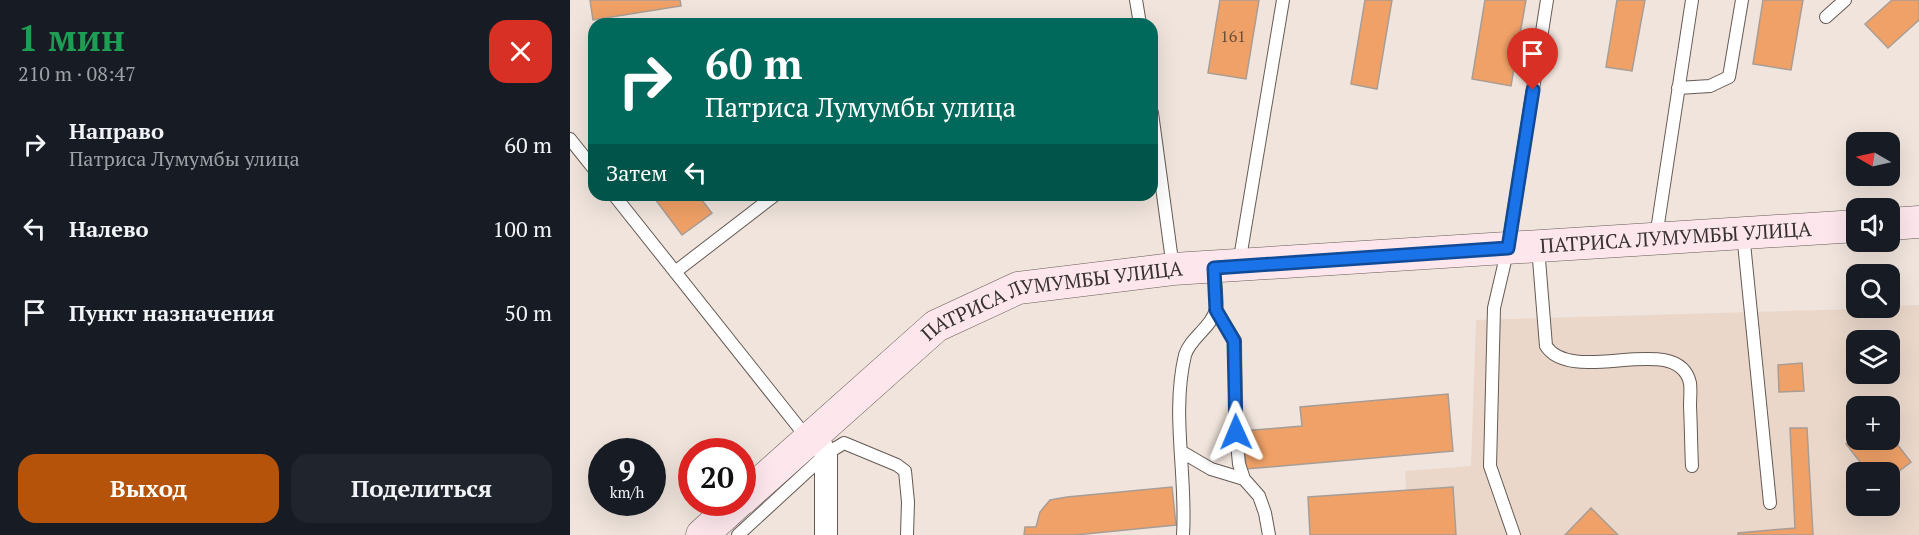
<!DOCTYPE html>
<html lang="ru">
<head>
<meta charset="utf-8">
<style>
  :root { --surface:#171b24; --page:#20242c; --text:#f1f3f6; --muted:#9ea1a6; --accent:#b45309 }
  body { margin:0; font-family:"PT Serif",serif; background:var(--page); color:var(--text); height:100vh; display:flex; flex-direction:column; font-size:22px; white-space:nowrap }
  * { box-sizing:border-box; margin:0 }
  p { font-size:20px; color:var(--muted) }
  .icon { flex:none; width:33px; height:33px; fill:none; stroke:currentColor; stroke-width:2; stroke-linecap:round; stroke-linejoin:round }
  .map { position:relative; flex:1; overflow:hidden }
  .details { display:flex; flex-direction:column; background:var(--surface); width:570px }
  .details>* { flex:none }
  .top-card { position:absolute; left:18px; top:18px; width:570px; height:183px; border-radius:18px; box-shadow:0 6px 24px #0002; background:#00695c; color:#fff; overflow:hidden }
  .needle { width:39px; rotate:279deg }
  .tools { position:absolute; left:1276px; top:132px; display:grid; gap:12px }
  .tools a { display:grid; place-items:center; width:54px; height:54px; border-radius:12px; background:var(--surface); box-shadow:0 6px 24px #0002; font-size:30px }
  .speed { position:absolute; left:18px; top:438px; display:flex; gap:12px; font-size:30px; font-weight:700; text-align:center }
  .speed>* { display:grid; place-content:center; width:78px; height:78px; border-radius:50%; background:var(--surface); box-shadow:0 6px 24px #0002; line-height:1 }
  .speed small { font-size:15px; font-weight:400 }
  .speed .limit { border:9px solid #d22; background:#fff; color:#111 }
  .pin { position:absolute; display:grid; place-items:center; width:51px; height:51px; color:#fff; margin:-62px -26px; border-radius:50% 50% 50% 0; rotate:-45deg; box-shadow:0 0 6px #0007 }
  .pin .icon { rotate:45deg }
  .me { position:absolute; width:66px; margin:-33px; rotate:359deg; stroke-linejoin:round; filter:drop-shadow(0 0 4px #0008) }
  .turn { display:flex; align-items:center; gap:21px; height:126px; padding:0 18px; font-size:27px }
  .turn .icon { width:78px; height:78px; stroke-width:2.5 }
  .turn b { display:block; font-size:42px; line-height:51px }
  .then { display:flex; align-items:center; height:57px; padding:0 18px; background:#0003; gap:12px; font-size:22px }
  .round { display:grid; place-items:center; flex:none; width:63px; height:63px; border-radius:18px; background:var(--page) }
  .overview { display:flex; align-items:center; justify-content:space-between; height:102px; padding:0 18px }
  h1 { font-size:36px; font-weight:600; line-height:45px; color:#1e9e55 }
  .primary-button { display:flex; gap:12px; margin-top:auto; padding:12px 18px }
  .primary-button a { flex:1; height:69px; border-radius:18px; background:var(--accent); color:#fff; font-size:24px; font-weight:600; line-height:69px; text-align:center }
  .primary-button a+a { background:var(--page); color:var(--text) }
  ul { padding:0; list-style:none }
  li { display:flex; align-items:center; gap:18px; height:84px; padding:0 18px }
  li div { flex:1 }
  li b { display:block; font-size:22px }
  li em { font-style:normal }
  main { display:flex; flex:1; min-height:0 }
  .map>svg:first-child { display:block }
</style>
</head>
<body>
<main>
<section class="details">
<div class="overview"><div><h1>1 мин</h1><p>210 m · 08:47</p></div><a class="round" style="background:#d93025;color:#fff"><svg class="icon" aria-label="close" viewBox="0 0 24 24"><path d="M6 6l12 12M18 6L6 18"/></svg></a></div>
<ul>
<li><svg class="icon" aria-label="right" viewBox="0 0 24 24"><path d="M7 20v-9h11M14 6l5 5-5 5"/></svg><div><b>Направо</b><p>Патриса Лумумбы улица</p></div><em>60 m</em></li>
<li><svg class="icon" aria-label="left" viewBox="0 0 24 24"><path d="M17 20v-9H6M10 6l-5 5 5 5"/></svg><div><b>Налево</b></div><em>100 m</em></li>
<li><svg class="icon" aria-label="arrive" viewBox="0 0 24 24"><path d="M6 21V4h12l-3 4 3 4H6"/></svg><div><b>Пункт назначения</b></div><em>50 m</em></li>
</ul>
<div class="primary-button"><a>Выход</a><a>Поделиться</a></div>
</section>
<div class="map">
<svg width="1349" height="535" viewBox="0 0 1349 535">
  <rect width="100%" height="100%" fill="#f0e4dc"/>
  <path fill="#ead7ca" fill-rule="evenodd" d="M1349 305V535H839L835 471 901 466 906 320 1320 308V306ZM1287 340H1320V374H1287ZM1287 406H1320V440H1287ZM1287 472H1320V506H1287Z"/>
  <path fill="#f0a167" stroke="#a89d95" stroke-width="1.5" d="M20 0H110L111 6 23 20Z
    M650 0H689L676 79 638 73Z
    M795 0H822L807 89 781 84Z
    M915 0H956L941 86 902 79Z
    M1047 0H1075L1062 71 1036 67Z
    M1193 0H1233L1221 70 1183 64Z
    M1322 0H1349V20L1318 48 1295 24Z
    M82 195H128L142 213 112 235Z
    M1232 363 1234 391 1209 392 1208 365Z
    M878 394 883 451 676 469 673 431 732 426 730 407Z
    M1220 428H1237L1243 535H1168V533L1225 528Z
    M1320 435 1341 462 1320 478V472H1298L1276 444 1287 436V440H1320Z
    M602 487 606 525 505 535H454L455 527H466L470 512 480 500 497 497Z
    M883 487 886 535H740L738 497Z
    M1021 508 1048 535H995Z"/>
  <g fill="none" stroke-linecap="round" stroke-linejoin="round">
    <g stroke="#655a54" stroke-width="14">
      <path id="lane" d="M566 0 570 24
        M1256 17 1275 0
        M1108 88 1140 86 1159 77 1172 0
        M582 113 603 268
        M0 139 24 169
        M44 195 238 439
        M1173 233 1200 503
        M1086 237 1122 0
        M968 247 976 346C1003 387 1108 330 1120 383 1121 390 1120 399 1120 406 1121 426 1121 446 1122 466
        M669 264 713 0
        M105 272 205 195
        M646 310 665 341 666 432 669 464 674 479 689 496 695 513 699 535
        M612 452 641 469 674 479
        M168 535 256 454 274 443 327 465 335 471 338 502 337 535
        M613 535C617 475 601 414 615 355 620 338 642 327 646 309 648 299 644 279 644 268
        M944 535 920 466 924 308 938 248 977 0"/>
    </g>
    <g stroke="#655a54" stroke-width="24">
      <path id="street" d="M245 434 256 454V535"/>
    </g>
    <g stroke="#655a54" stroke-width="33">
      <g id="secondary">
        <path d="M1320 224 1349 222"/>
        <path id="s1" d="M172 499 366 326 448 288 603 269 1287 226"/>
        <path d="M132 535 168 502"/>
      </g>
    </g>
    <use href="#lane" stroke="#fff" stroke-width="12"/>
    <use href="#street" stroke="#fff" stroke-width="22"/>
    <use href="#secondary" stroke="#fde7ed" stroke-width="32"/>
  </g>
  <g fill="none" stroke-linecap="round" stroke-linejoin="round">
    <g stroke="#114b97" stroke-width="15">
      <path id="route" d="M666 432 664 341 646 310 644 268 938 248 963 90"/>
    </g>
    <use href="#route" stroke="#1a73e8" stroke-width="10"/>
  </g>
  <g text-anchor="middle" stroke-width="6" stroke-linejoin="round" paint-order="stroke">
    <g font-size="16" fill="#664e3e">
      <text x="663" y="42">161</text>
    </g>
    <g font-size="20" fill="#383330" stroke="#fef1e9">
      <text dy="7" stroke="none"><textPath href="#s1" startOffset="1010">ПАТРИСА ЛУМУМБЫ УЛИЦА</textPath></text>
      <text dy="7" stroke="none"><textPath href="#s1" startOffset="380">ПАТРИСА ЛУМУМБЫ УЛИЦА</textPath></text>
    </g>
  </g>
</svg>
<div class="tools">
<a><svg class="needle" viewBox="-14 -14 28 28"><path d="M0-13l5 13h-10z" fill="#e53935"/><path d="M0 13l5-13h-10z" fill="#9ea1a6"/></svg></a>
<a><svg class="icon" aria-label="sound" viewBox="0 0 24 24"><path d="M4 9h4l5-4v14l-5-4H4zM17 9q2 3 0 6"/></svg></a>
<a><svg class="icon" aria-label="search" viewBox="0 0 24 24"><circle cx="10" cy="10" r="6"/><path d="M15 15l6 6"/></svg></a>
<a><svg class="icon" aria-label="layers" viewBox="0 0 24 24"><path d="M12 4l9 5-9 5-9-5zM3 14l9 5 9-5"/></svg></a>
<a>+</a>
<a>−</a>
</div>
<div class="speed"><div>9<small>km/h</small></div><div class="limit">20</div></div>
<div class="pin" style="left:963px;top:90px;background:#d93025"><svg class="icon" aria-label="arrive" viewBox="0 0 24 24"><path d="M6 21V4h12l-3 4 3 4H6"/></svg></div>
<svg class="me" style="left:666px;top:432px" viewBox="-20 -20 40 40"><path d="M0-17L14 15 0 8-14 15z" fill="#1a73e8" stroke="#fff" stroke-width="4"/></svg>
<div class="top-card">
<div class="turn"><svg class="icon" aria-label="right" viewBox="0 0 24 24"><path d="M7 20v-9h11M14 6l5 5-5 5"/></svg><div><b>60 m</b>Патриса Лумумбы улица</div></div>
<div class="then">Затем<svg class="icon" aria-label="left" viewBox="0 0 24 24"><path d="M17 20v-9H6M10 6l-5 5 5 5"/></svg></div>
</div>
</div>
</main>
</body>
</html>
